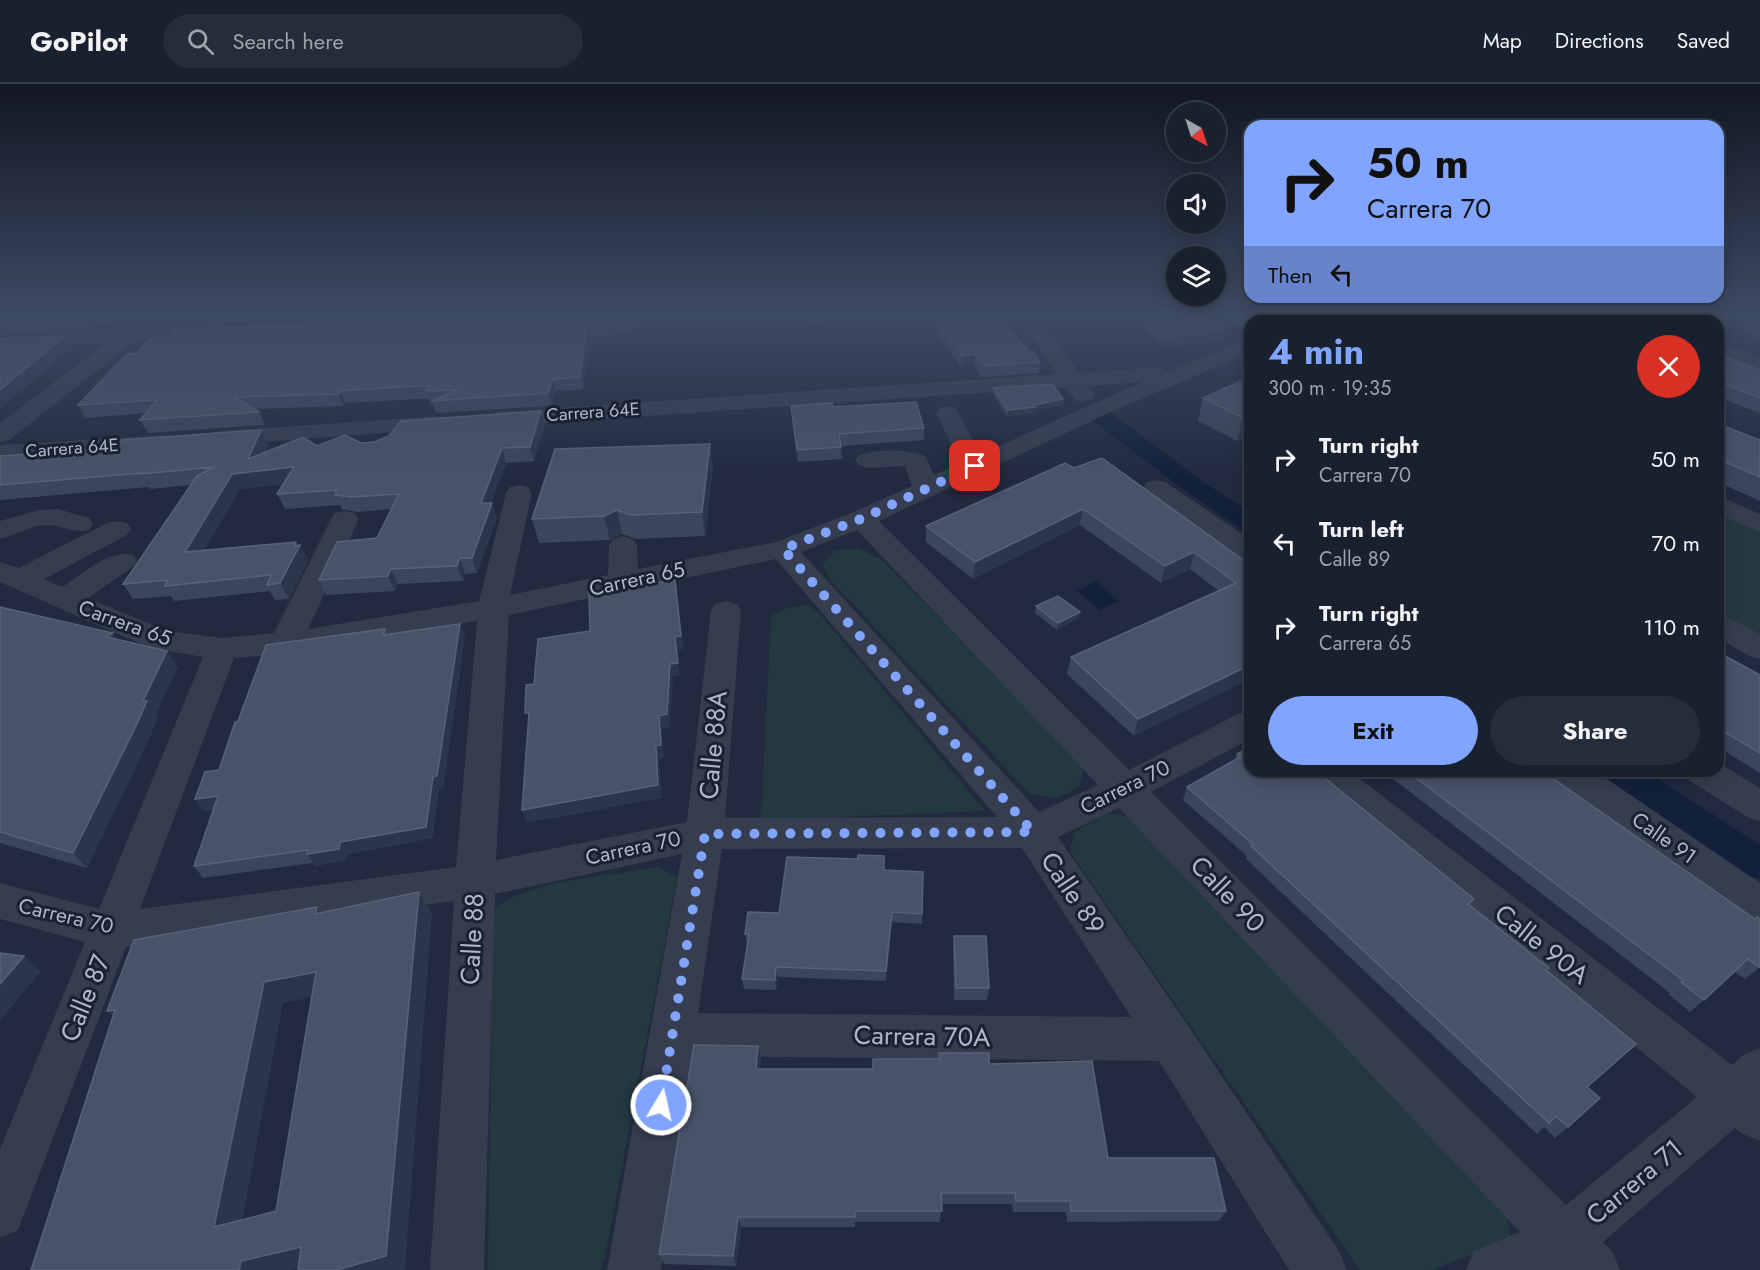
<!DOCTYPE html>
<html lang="en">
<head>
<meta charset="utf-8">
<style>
  :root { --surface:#19202e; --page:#262d3a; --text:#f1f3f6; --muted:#9fa3aa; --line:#373e4a; --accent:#80a4ff }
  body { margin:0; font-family:Jost,sans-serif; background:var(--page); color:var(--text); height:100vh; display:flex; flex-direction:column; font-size:22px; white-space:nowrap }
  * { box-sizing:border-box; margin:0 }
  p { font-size:20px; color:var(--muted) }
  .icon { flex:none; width:33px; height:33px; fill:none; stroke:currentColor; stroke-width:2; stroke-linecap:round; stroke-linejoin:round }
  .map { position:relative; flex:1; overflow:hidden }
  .panel { position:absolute; left:1244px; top:231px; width:480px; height:462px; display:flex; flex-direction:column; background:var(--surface); border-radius:18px; box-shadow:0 3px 15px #0003,0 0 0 2px var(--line) }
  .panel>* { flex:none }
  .banner { position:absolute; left:1244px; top:36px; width:480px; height:183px; border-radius:18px; box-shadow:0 3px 15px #0003,0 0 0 2px var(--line); background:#80a4ff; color:#111; overflow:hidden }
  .needle { width:39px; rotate:141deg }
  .controls { position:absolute; left:1166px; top:18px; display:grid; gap:12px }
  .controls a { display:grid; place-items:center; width:60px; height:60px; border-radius:50%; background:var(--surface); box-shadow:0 3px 15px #0003,0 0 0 2px var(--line); font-size:30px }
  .pin { position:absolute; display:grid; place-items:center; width:51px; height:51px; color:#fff; margin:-26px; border-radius:12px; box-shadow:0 3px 9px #0006 }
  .me { position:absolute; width:66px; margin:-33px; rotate:9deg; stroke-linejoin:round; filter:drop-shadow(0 0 4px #0008) }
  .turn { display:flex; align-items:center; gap:21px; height:126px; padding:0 24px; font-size:27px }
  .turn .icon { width:78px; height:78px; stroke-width:2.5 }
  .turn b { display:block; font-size:42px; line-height:51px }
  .then { display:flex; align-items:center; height:57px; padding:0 24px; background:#0003; gap:12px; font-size:22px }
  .round { display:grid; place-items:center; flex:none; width:63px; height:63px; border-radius:32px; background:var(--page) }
  .headline { display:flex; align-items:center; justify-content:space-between; height:102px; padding:0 24px }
  h1 { font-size:36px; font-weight:700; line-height:45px; color:var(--accent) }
  .primary-button { display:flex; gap:12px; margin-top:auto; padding:12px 24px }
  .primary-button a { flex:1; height:69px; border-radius:36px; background:var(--accent); color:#111; font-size:24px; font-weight:700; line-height:69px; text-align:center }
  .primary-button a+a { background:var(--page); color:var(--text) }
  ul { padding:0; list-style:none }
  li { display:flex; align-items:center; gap:18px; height:84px; padding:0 24px }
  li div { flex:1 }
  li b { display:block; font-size:22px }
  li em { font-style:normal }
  header { display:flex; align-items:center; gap:36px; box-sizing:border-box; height:84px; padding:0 30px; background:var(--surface); border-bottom:2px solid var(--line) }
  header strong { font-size:28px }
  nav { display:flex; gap:33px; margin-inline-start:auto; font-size:21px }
  .search { width:420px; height:54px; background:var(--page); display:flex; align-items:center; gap:15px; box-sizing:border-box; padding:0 21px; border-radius:33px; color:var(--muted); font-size:22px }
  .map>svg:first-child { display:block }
</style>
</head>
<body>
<header>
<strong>GoPilot</strong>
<div class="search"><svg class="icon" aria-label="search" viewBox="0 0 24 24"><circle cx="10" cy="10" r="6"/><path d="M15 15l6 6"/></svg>Search here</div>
<nav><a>Map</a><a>Directions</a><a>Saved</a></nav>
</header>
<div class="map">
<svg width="1760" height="1186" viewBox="0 0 1760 1186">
  <rect width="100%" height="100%" fill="#212a3e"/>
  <path fill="#23393f" d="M1718 424 1760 444V554L1718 531Z
    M857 464 880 474 1085 681 1079 702 1059 714 1030 710 833 499 822 481 835 467Z
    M808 521 819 529 985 727 761 736 771 532 785 524Z
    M1106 730 1127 731 1506 1126 1511 1156 1431 1186H1360L1070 768 1075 748Z
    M659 783 677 794 605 1173 600 1186H488L493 826C526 796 614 791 659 783Z"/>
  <path fill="#13203c" d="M1096 497 1119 517 1100 526 1077 507Z"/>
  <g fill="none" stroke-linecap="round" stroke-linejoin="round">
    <path fill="#13203c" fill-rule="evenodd" d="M1094 321 1102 322 1203 398 1250 428V447L1241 445 1187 408 1086 332 1083 327 1086 322Z
      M1605 687H1646L1760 761V795L1747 791 1609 696Z"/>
    <path fill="#353d4e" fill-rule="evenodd" d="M1016 229H1036L1079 289 1159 283 1168 287 1250 255V269L1117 325 879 437 1129 686 1238 630 1250 627V655L1151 708 1566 1121 1697 1013 1311 697 1306 687H1350L1732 981 1743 971 1760 964V1057L1743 1050 1735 1044 1603 1158 1612 1167 1620 1186H1466L1474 1167 1520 1148 1119 724 1058 753 1187 940 1339 1167 1347 1186H1289L1159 977 692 972 661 1186H607L682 770 495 810 484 1186H430L454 817 126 863 18 1146 0 1154V1065L85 858 0 835V799L99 825 203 573 150 564 0 498V478L19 484 107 439 117 437 127 439 131 445 127 451 44 495 62 503C83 490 109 465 133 471L137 477 133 483 88 514 167 547 222 554 274 549 331 435 335 429 345 427 355 429 359 435 308 545 479 517 506 409 510 403 519 401 528 403 532 409 510 511 608 491 609 461 613 455 623 452 633 455 637 461 638 485 776 458 851 429 912 402 905 382 868 384 859 381 855 376 859 371C881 365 904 365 925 372L934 391 961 379 936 329 940 324 948 322 956 324 981 370 1142 298 1088 302 1095 311 1091 316 1083 318 1075 316 1066 303 499 342 491 340 487 335 491 330 499 328 1057 290ZM857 446 1098 701 1039 728 801 468ZM776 475 997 733 725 734 741 527 737 520 726 517 715 520 711 527 687 738 496 776 509 531ZM477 537 456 783 140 825 234 574 285 570ZM1022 764 1131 933 698 929 722 765Z
      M1225 229H1248L1258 237H1250V247L1243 245Z
      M1308 229H1336C1328 241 1309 237 1296 237L1299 233Z
      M1652 229H1676L1684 237H1660Z
      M217 240 224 242 227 246 224 250 135 257 9 356 0 358V339L106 259 0 265V253L124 245 134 242 142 244Z
      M1718 256 1760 274V290L1718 270Z
      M441 332 450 334 453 339 450 344 220 361 211 359 208 354 211 349 220 347Z
      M163 351 172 353 175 358 172 363 0 377V361Z
      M1156 396 1165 398 1250 455V477L1240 474 1147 410 1143 404 1147 398Z
      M1718 412 1760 430V448L1718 430Z
      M58 425 89 434 93 440 89 446C73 450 62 441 46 441 30 442 16 451 0 455V437L39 426Z
      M1718 531 1729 534 1760 550V575L1749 572 1718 554Z
      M1718 678 1760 704V738L1747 733 1690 697 1685 687H1718Z
      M1550 687H1595L1760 799V839L1746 833 1555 697Z"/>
  </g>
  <path fill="#3b465c" d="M0 229H126L116 241 95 242 92 246 0 251Z
    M189 229H411L194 240Z
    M504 229H640L639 245 614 247 613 251 590 253 583 305 556 307 551 322 436 329 433 320H430L429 315H417L346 319 343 322 254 325 259 328 265 341 148 349 140 336 146 329 85 334 78 321 137 269 170 253Z
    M805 229 828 235V241L806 242Z
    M923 229H997L1029 268 1040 278 1039 289 982 293 974 281 961 283Z
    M1133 229H1208L1222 254 1208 255 1207 258 1163 263Z
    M1753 229H1760V255L1742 246Z
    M1718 270 1760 286V329L1718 313Z
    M1250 293V350L1237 357 1198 337 1203 314Z
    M993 304 1063 315 1062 321 1034 326V329L1007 332 993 310Z
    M791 322 833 323 924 344V356L841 362 842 375 798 378Z
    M1718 340 1760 356V417L1718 398Z
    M545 341 534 377 506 379 491 419H492L497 434 477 489 465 490 463 497 398 500 395 507 326 511 319 496 377 454 391 425 357 428 342 425 340 421 285 425 277 410 284 400 240 405 204 466 296 458 308 476 289 515 275 516 270 507 174 517 171 512 133 515 123 500 191 401 150 405 149 403 0 416V372L112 364 261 346 268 361 265 368 317 362 361 359Z
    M1065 379 1250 481 1134 652 1067 590 1071 573 1219 507 1190 485 1161 499 1080 441 973 495 926 458V442Z
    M713 383 705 452 636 455 622 450 610 456 539 459 532 435Z
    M1036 522 1080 528 1079 534 1057 546 1035 529Z
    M0 523 118 556 178 583 156 629 158 632 149 655 87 784 0 759Z
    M385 545 387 550 465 552 443 704 439 705 432 754 348 770 346 776 315 782 313 779 203 794 194 782 213 726 204 727 195 715 219 686 238 637Z
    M1718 568 1760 591V689L1718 663Z
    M1237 670 1474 815 1470 821 1547 886 1587 1003 1568 1043 1555 1054 1544 1043 1537 1050 1246 775 1247 772 1183 716 1187 703 1235 676Z
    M1383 687H1542L1760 883 1745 895 1735 888 1690 928 1668 910 1670 909Z
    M884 786 923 788 922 840 892 838 886 897 778 893 776 906 744 905 742 895 747 860 745 850 779 829Z
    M954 852 989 904 987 916H954L953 864Z
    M939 969 989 980 1108 1074 1226 1127 1219 1137 1067 1138 1066 1128H1013L1012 1120H941L940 1138H855V1143H741L736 1182 664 1180 659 1170 761 975 760 985H873L939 975Z"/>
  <path fill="#2b364b" d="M109 229H126L116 241Z
    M637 229H640L639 245 637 233Z
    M89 231 95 242 92 246 85 234Z
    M612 235 614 247 613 251 611 240Z
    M587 241 590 253 583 305 580 293Z
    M1224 244 1222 254 1208 255 1207 258 1163 263 1165 253 1207 246Z
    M65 252 72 264 0 325V306Z
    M975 270 974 281 961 283 962 272Z
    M553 295 556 307 551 322 548 309Z
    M340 307 346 319 343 322 338 310Z
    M1063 315 1062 321 1034 326V329L1007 332 1008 326Z
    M541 327 545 341 534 377 530 363Z
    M1250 331V350L1237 357 1243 334Z
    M261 346 268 361 256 388 294 383 301 398 240 405 194 483 185 468 232 390 248 375Z
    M710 360 713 383 705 452 702 428Z
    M502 364 506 379 486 434 481 419Z
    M492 419 497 434 477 489 472 474Z
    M1083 425 1080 441 973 495 975 478Z
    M617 426 622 450 610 456 604 432Z
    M296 458 299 464 300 461 308 476 289 515 280 499Z
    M1194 468 1190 485 1161 499 1165 482Z
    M460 474 465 490 463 497 457 482Z
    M391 485 398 500 395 507 388 492Z
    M675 496 684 565 677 566 680 591 673 593 670 643 662 645 664 674 659 675 662 714 527 739 522 726 656 662 659 632 670 580 675 553Z
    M1080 528 1079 534 1057 546 1058 539Z
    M460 540 465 552 443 704 439 705 432 754 348 770 346 776 315 782 307 770 340 758 433 693Z
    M113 549 124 564 107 553Z
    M167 567 178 583 156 629 158 632 149 655 87 784 73 769Z
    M1250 581V595L1134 652 1138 635Z
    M218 712 226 724 204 727 195 715Z
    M419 808 432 830 405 1186H337Z
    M892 828V838L886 897V887Z
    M24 872 41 887 0 937V900Z
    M776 883 778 893 776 906 775 896Z
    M316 888 332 909 283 919 238 1160 214 1143 264 898Z
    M115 926 131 948 107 927Z
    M758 962 761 975 758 998 756 985Z
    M738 1133 741 1143 736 1182 733 1172Z
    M301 1163 322 1179 292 1186H239L241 1177Z"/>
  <path fill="#475368" stroke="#586277" stroke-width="1.5" fill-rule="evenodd" d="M0 229H110L89 231 85 234 0 240Z
    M504 229H637V233L612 235 611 240 587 241 580 293 553 295 548 309 432 317 458 306 426 307 430 302H412L340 307 338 310 234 313 259 328 140 336 157 316 78 321 127 270 137 269 150 255 170 253 175 246Z
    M805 229H827L828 235 806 236Z
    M931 229H997L1029 268H1033L1040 278 982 282 975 270 962 272Z
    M1143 229H1208L1224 244 1207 246 1210 249 1165 253Z
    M1468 229H1535L1556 237H1447Z
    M65 252 0 306V255Z
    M1718 270 1760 286V314L1718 298Z
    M1250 293V331L1243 334 1203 314Z
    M1052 300 1063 315 1033 321 1035 323 1008 326 993 304Z
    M916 318 924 344 839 350 841 363 797 366 791 322 832 319 833 323Z
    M541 327 530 363 502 364 481 419H492L472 474H460L457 482 391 485 388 492 319 496 337 458 377 454 399 410 351 413 335 411 337 406 277 410 294 383 232 390 185 468 296 458 295 462 300 461 280 499 267 501 271 491 165 502 168 496 123 500 197 392 214 383 141 390 143 389 0 401V372L112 364 117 362 122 356 261 346 248 375 303 353 317 362 345 351 361 359 374 358 389 352 401 337Z
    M1718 340 1760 356V393L1718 375Z
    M710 360 702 428 631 431 617 426 604 432 532 435 555 365Z
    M1102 374 1250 481V581L1138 635 1071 573 1236 499 1194 468 1165 482 1083 425 975 478 926 442 1065 379 1074 384Z
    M675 496 681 552 675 553 678 579 670 580 667 630 659 632 661 661 656 662 658 701 522 726 529 629H525L526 601 534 600 538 555 590 547 589 508Z
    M1058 512 1080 528 1058 539 1036 522Z
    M0 523 113 549 107 553 167 567 143 617H147L137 640 73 769 0 748Z
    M460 540 437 692 433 693 426 743 340 758 339 765 307 770 308 766 194 782 218 712 195 715 205 688 219 686 235 638 238 637 266 561 385 545 383 551Z
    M1718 568 1760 591V669L1718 644Z
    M1250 663V687H1316L1474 815 1468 820 1549 884 1546 886 1636 960 1587 1003 1600 1014 1568 1043 1556 1032 1549 1039 1251 762 1254 761 1187 703 1240 673 1237 670Z
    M1407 687H1542L1755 835 1757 833 1760 835V883H1759L1748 875 1704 916 1681 898 1684 897Z
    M858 771 884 772V786L923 788 922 830 892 828 886 887 776 883 775 896 742 895 749 850H745L748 828 779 829 787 773 858 775Z
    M419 808 386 1172 337 1186H298L301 1163 241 1177 239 1186H31L115 926 107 927 134 856 317 823 315 830ZM316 888 276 1127 214 1143 264 898Z
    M954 852H986L989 904H956Z
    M0 869 24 872 0 900Z
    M694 961 758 962 756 985H873V975H940L939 969H989V980L1092 977 1108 1074H1214L1226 1127H1071L1070 1117H1016L1015 1109H941L942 1127H855V1133H738L733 1172 659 1170Z"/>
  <linearGradient id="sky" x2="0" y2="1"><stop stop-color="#121722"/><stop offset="0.58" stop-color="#3d4a63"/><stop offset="1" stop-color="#3d4a63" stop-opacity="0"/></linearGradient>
  <rect width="1760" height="395" fill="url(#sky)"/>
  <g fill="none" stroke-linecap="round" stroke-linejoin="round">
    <path stroke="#80a4ff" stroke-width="10" stroke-dasharray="0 18" d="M661 1021 705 750 1033 748 783 465 861 435 975 382"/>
  </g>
  <g text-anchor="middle" stroke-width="6" stroke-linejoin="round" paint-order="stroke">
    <g font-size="18" fill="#b0b7c9" stroke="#1a2232">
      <text transform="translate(593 328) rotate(-4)" y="6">Carrera 64E</text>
      <text transform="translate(72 364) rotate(-4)" y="6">Carrera 64E</text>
    </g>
    <g font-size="21" fill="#b0b7c9" stroke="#1a2232">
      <text transform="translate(637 495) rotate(-12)" y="7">Carrera 65</text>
      <text transform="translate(125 539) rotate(20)" y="7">Carrera 65</text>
      <text transform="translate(1125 703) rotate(-26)" y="7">Carrera 70</text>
      <text transform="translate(1664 754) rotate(35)" y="7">Calle 91</text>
      <text transform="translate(633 764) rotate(-12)" y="7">Carrera 70</text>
      <text transform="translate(66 832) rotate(13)" y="7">Carrera 70</text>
    </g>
    <g font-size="26" fill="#b0b7c9" stroke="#1a2232">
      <text transform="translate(713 661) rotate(-85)" y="9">Calle 88A</text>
      <text transform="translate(1073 809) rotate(56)" y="9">Calle 89</text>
      <text transform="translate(1228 810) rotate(46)" y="9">Calle 90</text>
      <text transform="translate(472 855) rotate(-87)" y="9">Calle 88</text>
      <text transform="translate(1542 860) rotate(38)" y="9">Calle 90A</text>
      <text transform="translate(85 914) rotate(-68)" y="9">Calle 87</text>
      <text transform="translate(922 952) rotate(1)" y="9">Carrera 70A</text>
      <text transform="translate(1634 1098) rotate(-40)" y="9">Carrera 71</text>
    </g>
  </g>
</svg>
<div class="controls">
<a><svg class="needle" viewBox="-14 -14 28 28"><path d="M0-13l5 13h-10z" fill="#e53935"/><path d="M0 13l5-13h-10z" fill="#9fa3aa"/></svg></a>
<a><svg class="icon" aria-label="sound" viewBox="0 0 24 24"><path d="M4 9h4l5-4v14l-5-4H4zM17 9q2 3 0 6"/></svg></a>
<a><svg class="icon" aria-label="layers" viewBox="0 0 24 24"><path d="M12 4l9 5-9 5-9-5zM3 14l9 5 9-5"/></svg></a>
</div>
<div class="pin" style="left:975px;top:382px;background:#d93025"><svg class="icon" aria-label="arrive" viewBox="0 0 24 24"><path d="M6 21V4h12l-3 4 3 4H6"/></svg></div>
<svg class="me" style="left:661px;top:1021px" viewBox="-20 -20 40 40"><circle r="17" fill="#80a4ff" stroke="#fff" stroke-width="3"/><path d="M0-11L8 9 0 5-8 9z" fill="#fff"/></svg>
<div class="banner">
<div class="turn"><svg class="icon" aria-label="right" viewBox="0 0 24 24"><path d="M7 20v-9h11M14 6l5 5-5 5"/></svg><div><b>50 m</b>Carrera 70</div></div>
<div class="then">Then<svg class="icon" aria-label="left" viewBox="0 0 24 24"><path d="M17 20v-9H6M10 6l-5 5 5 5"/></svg></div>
</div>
<section class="panel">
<div class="headline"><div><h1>4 min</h1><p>300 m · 19:35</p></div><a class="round" style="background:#d93025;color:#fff"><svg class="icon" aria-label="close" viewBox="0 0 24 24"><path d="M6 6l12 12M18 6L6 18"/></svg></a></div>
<ul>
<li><svg class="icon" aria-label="right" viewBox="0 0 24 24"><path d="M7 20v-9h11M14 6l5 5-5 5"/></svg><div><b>Turn right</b><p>Carrera 70</p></div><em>50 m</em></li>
<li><svg class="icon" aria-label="left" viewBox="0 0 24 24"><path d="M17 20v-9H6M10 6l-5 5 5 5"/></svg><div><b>Turn left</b><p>Calle 89</p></div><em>70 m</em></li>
<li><svg class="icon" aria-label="right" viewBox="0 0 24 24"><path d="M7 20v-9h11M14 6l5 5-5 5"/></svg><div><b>Turn right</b><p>Carrera 65</p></div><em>110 m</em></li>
</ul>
<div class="primary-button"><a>Exit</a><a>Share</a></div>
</section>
</div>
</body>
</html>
